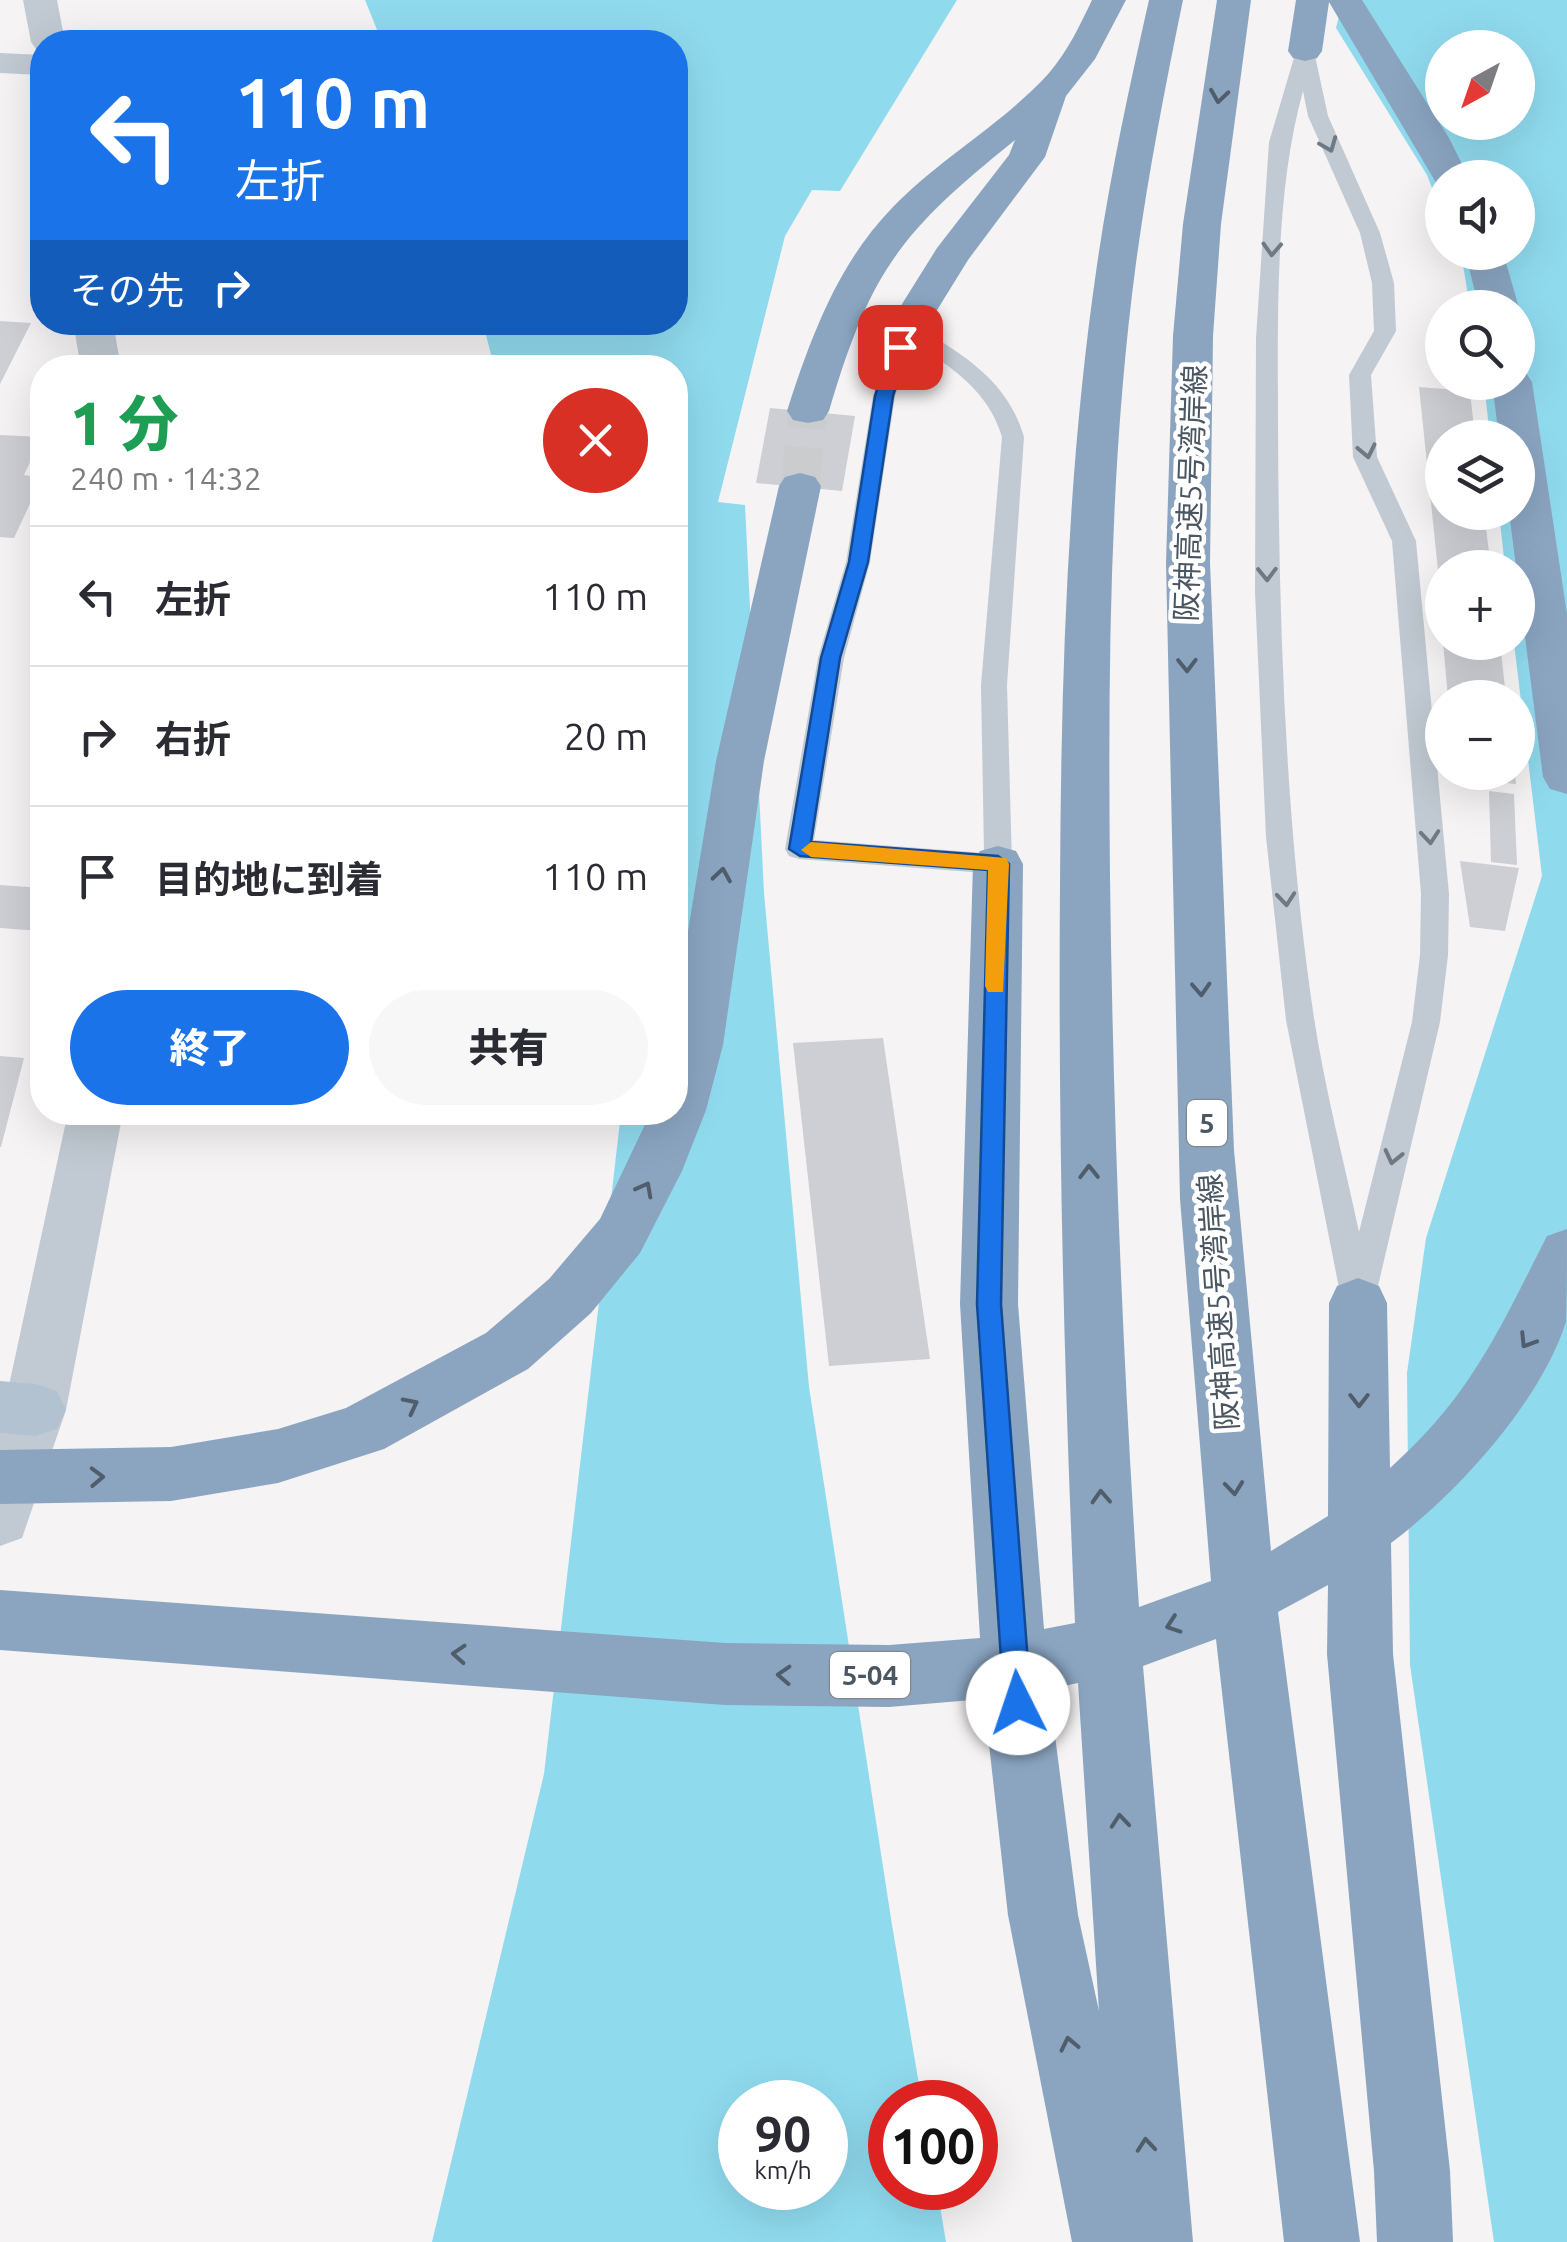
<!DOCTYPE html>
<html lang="ja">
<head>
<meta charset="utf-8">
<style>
  :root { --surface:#fff; --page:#f7f7f7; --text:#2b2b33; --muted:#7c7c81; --line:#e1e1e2; --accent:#1a73e8 }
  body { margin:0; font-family:Ubuntu,"Noto Sans JP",sans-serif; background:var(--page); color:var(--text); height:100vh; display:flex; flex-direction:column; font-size:38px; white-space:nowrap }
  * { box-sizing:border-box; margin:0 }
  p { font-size:32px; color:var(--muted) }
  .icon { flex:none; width:55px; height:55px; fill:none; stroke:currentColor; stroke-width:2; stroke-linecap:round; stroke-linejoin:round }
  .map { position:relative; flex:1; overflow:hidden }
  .details { position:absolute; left:30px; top:355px; width:658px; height:770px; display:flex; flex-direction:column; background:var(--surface); border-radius:40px; box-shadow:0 10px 40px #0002 }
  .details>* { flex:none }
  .guide { position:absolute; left:30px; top:30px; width:658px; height:305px; border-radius:40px; box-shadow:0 10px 40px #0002; background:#1a73e8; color:#fff; overflow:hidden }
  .needle { width:65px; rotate:220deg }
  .controls { position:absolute; left:1425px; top:30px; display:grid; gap:20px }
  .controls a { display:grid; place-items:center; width:110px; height:110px; border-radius:50%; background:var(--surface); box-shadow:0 10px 40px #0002; font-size:50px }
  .speed { position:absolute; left:718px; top:2080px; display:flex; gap:20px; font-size:50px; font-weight:700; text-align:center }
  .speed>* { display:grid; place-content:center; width:130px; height:130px; border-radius:50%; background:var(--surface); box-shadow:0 10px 40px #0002; line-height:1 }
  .speed small { font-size:25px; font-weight:400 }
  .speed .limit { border:15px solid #d22; background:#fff; color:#111 }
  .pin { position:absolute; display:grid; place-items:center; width:85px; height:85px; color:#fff; margin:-42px; border-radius:20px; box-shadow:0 5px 15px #0006 }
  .me { position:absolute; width:110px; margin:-55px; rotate:356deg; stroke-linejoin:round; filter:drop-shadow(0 0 8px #0008) }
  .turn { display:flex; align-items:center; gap:35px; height:210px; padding:0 40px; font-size:45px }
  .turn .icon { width:130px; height:130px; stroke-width:2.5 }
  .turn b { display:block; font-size:70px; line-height:85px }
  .then { display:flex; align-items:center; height:95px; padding:0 40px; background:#0003; gap:20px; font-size:38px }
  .round { display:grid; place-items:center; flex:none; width:105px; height:105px; border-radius:52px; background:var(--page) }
  .summary { display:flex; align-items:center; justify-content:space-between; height:170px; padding:0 40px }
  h1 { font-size:60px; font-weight:800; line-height:75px; color:#1e9e55 }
  .primary-button { display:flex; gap:20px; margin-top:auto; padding:20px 40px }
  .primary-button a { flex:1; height:115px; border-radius:60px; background:var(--accent); color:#fff; font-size:40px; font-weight:800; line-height:115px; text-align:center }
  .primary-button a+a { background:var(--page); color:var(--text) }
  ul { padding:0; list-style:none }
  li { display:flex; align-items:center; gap:30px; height:140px; padding:0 40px; border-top:2px solid var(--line) }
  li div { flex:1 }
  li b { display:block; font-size:38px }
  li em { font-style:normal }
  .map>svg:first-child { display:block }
</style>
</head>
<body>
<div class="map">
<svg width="1567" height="2242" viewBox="0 0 1567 2242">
  <rect width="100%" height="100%" fill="#f5f3f3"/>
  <path fill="#90daee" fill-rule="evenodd" d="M365 0H1567V2242H432L544 1774 621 1113 675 1112V368L494 367 483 323 675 322V42H382ZM1442 48H1518V122H1442ZM1442 178H1518V252H1442ZM1442 308H1518V382H1442ZM1442 438H1518V512H1442ZM1442 568H1518V642H1442ZM1442 698H1518V772H1442ZM740 2102H825V2188H740ZM890 2102H975V2188H890Z"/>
  <path fill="#f5f3f3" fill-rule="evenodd" d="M957 0H1343L1336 28 1427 175 1442 214V252L1458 253 1463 265 1470 307 1442 308V382L1484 383 1490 437 1442 438V512L1499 513 1505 567 1442 568V642L1514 643 1542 876 1426 1238 1407 1373 1410 1665 1494 2242H946L937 2188H975V2102H922L892 1925 809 1387 764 893 745 505 718 502 785 236 812 190 840 191ZM1442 698H1518V772H1442Z"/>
  <path fill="#cdcfd5" d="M0 321 31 323 0 384Z
    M1419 387 1470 391 1475 438H1442V512H1484L1491 568H1442V609Z
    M770 408 855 416 842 491 756 483Z
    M0 435 42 437 24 475 42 478 14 538 0 537Z
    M1443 642H1500L1506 698H1448Z
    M1474 772H1515L1516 784 1475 780Z
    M1489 791 1514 794 1517 865 1491 862Z
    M1460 861 1519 868 1505 931 1470 927Z
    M0 885 42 888 41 931 0 928Z
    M883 1038 930 1359 829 1366 793 1043Z
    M0 1056 24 1058 1 1147H0Z"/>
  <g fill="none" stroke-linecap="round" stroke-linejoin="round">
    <path stroke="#caccce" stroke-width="39" stroke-dasharray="39 19" stroke-linecap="butt" d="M800 486 808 411"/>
    <path fill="#c1cad2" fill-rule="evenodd" d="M1305 45 1314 51 1328 116 1380 233 1394 283 1396 331 1371 375 1377 457 1416 541 1449 894 1448 955 1440 1022 1374 1303 1369 1312 1358 1316 1347 1312 1342 1303 1286 1020 1266 837 1255 592 1256 338 1269 142 1296 51ZM1303 91 1308 116 1360 233 1372 283 1374 331 1349 375 1353 457 1392 541 1421 894 1420 955 1412 1022 1359 1232C1344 1161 1325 1090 1314 1018 1285 823 1279 625 1278 429 1278 320 1274 196 1303 91Z
      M907 321C920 325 931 334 942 342 980 366 1011 392 1024 437L1007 685 1012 864 1008 871 998 874 799 859 789 856 785 849 818 658 846 562 873 396 896 328ZM913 342C952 368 988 390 1002 437L981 685 984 853 814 840 844 658 870 562 895 396Z"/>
    <path fill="#c1cad2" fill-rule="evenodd" d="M0 53 42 55V75L0 73Z"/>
    <path fill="#c1cad2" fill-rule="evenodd" d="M23 0H57L65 42H42V51L36 49 31 42Z
      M73 322H113L121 368H81Z
      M68 1112H123L66 1410 22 1538 0 1546V1427Z"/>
    <path fill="#b3c2d1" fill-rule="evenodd" d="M0 1381 36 1384 57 1391 66 1410 57 1429 36 1436 0 1433Z"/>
    <path fill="#8ba5c1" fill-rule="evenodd" d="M1092 0H1126L1095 59 1066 96 1045 157 968 260 921 336 907 340 893 336 887 328 937 248 1009 155 1015 140C901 232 871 269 829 411L823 420 808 423 793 420 787 411C811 337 837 265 892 208 940 158 1003 124 1049 73 1068 51 1080 25 1092 0Z
      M1149 0H1183C1165 87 1148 175 1136 263 1109 466 1108 673 1110 878 1113 1121 1123 1364 1139 1607L1211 1581 1180 1199 1166 563 1173 336 1183 224 1217 0H1251L1221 224 1213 336 1210 563 1234 1150 1271 1551 1328 1516 1329 1303 1337 1286 1358 1278 1379 1286 1387 1303 1390 1468C1471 1396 1499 1330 1547 1236L1567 1229C1567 1254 1567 1299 1566 1322 1541 1401 1457 1494 1391 1543L1393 1654 1450 2171 1453 2242H1377L1374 2171 1327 1654 1328 1585 1278 1612 1360 2242H1284L1216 1639 1143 1666 1193 2242H1072L1008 1915 984 1699 889 1707 725 1705 0 1650V1590L725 1643 889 1645 980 1638 960 1304 973 864 980 851 998 846 1016 851 1023 864 1018 1304 1044 1629 1075 1623C1064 1377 1058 1132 1060 886 1061 679 1067 470 1097 265 1110 176 1129 88 1149 0ZM1078 1683 1099 2011 1078 1915 1049 1689Z
      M1296 0H1362L1449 138 1469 178H1442V187L1438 186 1329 2 1322 51 1317 58 1305 61 1293 58 1288 51Z
      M1465 252H1503L1519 308 1518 310 1479 308Z
      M1518 371 1526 373 1532 382 1567 614V794L1550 789 1543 777 1509 512H1518V438H1499L1492 382H1518Z
      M800 473 815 477 821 486 764 761 723 1045 706 1110 682 1171 640 1253 591 1313 528 1369 384 1449 278 1483 171 1501 0 1504V1450L171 1447 278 1429 346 1408 486 1333 549 1279 600 1219 651 1112H675V1010L716 761 779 486 785 477Z"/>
  </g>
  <defs><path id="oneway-chevron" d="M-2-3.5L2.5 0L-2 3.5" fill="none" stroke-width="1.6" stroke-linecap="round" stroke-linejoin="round" transform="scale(2.5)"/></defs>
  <g stroke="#505e6b">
    <use href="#oneway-chevron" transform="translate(1219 96) rotate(98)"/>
    <use href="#oneway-chevron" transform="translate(1187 665) rotate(89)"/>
    <use href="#oneway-chevron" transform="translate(722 875) rotate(-81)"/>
    <use href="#oneway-chevron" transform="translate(1201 989) rotate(87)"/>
    <use href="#oneway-chevron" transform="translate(1089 1172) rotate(-91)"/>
    <use href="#oneway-chevron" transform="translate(645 1189) rotate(-62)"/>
    <use href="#oneway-chevron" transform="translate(1527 1341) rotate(122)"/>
    <use href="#oneway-chevron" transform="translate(1359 1400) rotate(90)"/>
    <use href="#oneway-chevron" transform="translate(411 1405) rotate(-27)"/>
    <use href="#oneway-chevron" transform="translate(97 1477) rotate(-2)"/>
    <use href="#oneway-chevron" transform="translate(1234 1488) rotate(84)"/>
    <use href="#oneway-chevron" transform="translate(1101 1497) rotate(-93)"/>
    <use href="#oneway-chevron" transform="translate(1173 1625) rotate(161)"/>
    <use href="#oneway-chevron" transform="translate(459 1654) rotate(-176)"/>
    <use href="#oneway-chevron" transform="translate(784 1675) rotate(-177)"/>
    <use href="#oneway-chevron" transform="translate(1120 1821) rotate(-95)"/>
    <use href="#oneway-chevron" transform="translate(1069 2044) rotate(-102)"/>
    <use href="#oneway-chevron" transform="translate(1146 2145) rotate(-95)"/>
  </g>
  <g stroke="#6e7983">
    <use href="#oneway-chevron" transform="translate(1329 145) rotate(68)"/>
    <use href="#oneway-chevron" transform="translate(1272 249) rotate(93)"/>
    <use href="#oneway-chevron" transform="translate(1367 451) rotate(78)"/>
    <use href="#oneway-chevron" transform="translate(1267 574) rotate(89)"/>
    <use href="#oneway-chevron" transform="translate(1430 837) rotate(85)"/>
    <use href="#oneway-chevron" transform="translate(1286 899) rotate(85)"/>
    <use href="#oneway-chevron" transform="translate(1393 1157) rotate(103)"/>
  </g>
  <path fill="#1a73e8" stroke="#114b97" stroke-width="2.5" d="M900 342 908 347 893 396 868 562 840 658 811 842 998 856 1009 864 1001 1304 1031 1703 1027 1712 1018 1716 1008 1712 1004 1703 977 1304 988 870 800 856 789 849 821 658 849 562 875 396 891 347Z"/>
  <path fill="#f59e0b" d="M811 842 1006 858 1009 864 1003 992H988L985 986 988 870 811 857 801 850Z"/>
  <g text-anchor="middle" stroke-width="9" stroke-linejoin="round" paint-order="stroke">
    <g fill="#fff" stroke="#808990" stroke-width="2.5">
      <rect x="1187" y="1100" width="40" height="46" rx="8"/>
      <rect x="830" y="1652" width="80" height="46" rx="8"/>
    </g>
    <g font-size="28" font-weight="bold" fill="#4a5661">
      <text x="1207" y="1133">5</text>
      <text x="870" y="1685">5-04</text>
    </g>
    <g font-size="30" fill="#4a5661" stroke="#fff">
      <text transform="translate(1191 493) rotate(-88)" y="10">阪神高速5号湾岸線</text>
      <text transform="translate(1219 1302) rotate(-94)" y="10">阪神高速5号湾岸線</text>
    </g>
  </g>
</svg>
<div class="controls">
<a><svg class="needle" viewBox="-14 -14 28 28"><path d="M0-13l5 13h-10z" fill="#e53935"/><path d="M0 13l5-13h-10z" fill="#7c7c81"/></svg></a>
<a><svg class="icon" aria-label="sound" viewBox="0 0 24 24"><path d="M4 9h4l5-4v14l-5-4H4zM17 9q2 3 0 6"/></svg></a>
<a><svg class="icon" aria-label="search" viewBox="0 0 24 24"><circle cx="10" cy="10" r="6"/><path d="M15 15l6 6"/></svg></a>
<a><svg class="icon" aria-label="layers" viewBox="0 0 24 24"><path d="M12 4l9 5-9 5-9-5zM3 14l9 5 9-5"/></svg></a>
<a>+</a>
<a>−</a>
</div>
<div class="speed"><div>90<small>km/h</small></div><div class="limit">100</div></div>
<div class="pin" style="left:900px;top:347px;background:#d93025"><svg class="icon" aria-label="arrive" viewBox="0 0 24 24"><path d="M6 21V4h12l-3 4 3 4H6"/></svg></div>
<svg class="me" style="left:1018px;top:1703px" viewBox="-20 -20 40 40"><circle r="19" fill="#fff"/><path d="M0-13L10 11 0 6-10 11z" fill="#1a73e8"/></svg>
<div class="guide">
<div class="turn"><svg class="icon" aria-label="left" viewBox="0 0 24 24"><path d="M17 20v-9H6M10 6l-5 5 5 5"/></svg><div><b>110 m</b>左折</div></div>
<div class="then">その先<svg class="icon" aria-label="right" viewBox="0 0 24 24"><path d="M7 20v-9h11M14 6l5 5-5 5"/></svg></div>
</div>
<section class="details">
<div class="summary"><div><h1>1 分</h1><p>240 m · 14:32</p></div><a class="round" style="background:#d93025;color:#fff"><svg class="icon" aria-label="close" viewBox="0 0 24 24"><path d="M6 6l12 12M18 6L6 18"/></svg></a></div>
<ul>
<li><svg class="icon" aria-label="left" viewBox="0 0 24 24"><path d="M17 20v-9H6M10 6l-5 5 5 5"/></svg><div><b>左折</b></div><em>110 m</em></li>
<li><svg class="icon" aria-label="right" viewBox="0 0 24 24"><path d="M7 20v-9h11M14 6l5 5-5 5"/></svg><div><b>右折</b></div><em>20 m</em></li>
<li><svg class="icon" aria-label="arrive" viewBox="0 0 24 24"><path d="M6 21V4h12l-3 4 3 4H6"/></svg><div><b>目的地に到着</b></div><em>110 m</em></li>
</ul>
<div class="primary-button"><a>終了</a><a>共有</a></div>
</section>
</div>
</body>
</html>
